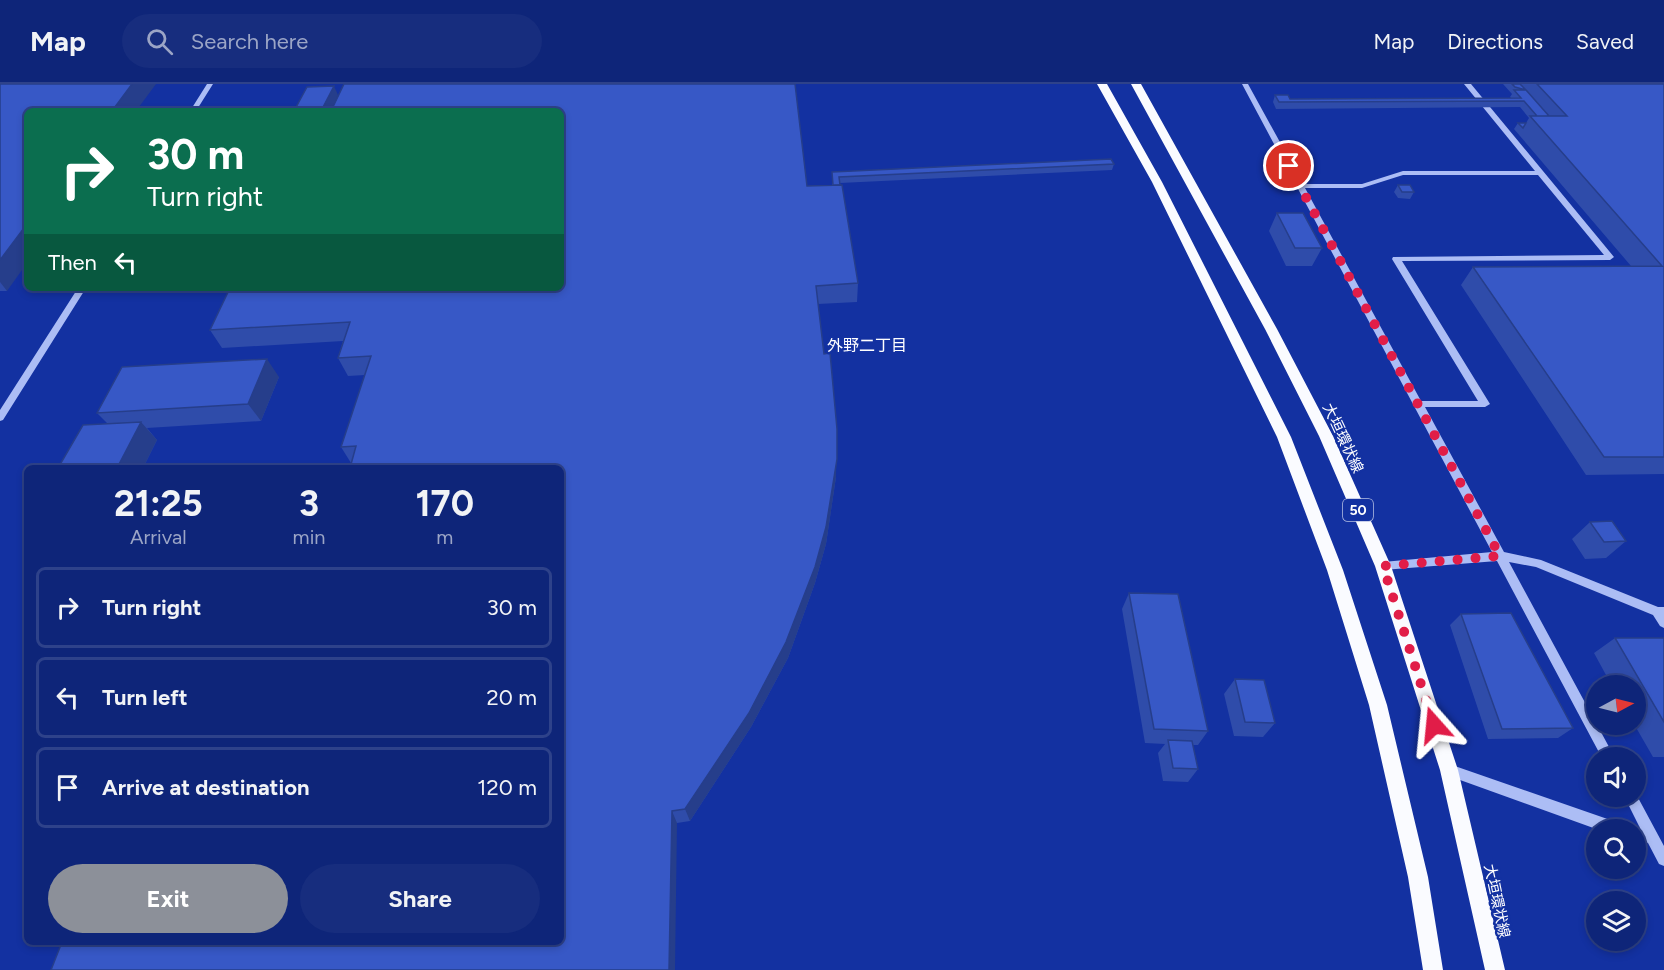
<!DOCTYPE html>
<html lang="en">
<head>
<meta charset="utf-8">
<style>
  :root { --surface:#0e2579; --page:#172d7e; --text:#f1f3f6; --muted:#9ba5c6; --line:#2e428a; --accent:#8c9099 }
  body { margin:0; font-family:Figtree,"Noto Sans JP",sans-serif; background:var(--page); color:var(--text); height:100vh; display:flex; flex-direction:column; font-size:22px; white-space:nowrap }
  * { box-sizing:border-box; margin:0 }
  p { font-size:20px; color:var(--muted) }
  .icon { flex:none; width:33px; height:33px; fill:none; stroke:currentColor; stroke-width:2; stroke-linecap:round; stroke-linejoin:round }
  .map { position:relative; flex:1; overflow:hidden }
  .drawer { position:absolute; left:24px; top:381px; width:540px; height:480px; display:flex; flex-direction:column; background:var(--surface); border-radius:9px; box-shadow:0 3px 9px #0003,0 0 0 2px var(--line) }
  .drawer>* { flex:none }
  .hud { position:absolute; left:24px; top:24px; width:540px; height:183px; border-radius:9px; box-shadow:0 3px 9px #0003,0 0 0 2px var(--line); background:#0b6e4f; color:#fff; overflow:hidden }
  .needle { width:39px; rotate:83deg }
  .fabs { position:absolute; left:1586px; top:591px; display:grid; gap:12px }
  .fabs a { display:grid; place-items:center; width:60px; height:60px; border-radius:50%; background:var(--surface); box-shadow:0 3px 9px #0003,0 0 0 2px var(--line); font-size:30px }
  .pin { position:absolute; display:grid; place-items:center; width:51px; height:51px; color:#fff; margin:-26px; border:3px solid #fff; border-radius:50%; box-shadow:0 2px 6px #0007 }
  .me { position:absolute; width:66px; margin:-33px; rotate:342deg; stroke-linejoin:round; filter:drop-shadow(0 0 4px #0008) }
  .turn { display:flex; align-items:center; gap:21px; height:126px; padding:0 24px; font-size:27px }
  .turn .icon { width:78px; height:78px; stroke-width:2.5 }
  .turn b { display:block; font-size:42px; line-height:51px }
  .then { display:flex; align-items:center; height:57px; padding:0 24px; background:#0003; gap:12px; font-size:22px }
  .eta { display:flex; justify-content:space-evenly; align-items:center; height:102px; text-align:center }
  .eta b { font-size:36px; font-weight:700; line-height:42px }
  .cta { display:flex; gap:12px; margin-top:auto; padding:12px 24px }
  .cta a { flex:1; height:69px; border-radius:36px; background:var(--accent); color:#fff; font-size:24px; font-weight:700; line-height:69px; text-align:center }
  .cta a+a { background:var(--page); color:var(--text) }
  ul { padding:0; list-style:none }
  li { display:flex; align-items:center; gap:18px; height:81px; margin:0 12px 9px; padding:0 12px; border:3px solid var(--line); border-radius:9px }
  li div { flex:1 }
  li b { display:block; font-size:22px }
  li em { font-style:normal }
  header { display:flex; align-items:center; gap:36px; box-sizing:border-box; height:84px; padding:0 30px; background:var(--surface); border-bottom:2px solid var(--line) }
  header strong { font-size:28px }
  nav { display:flex; gap:33px; margin-inline-start:auto; font-size:21px }
  .search { width:420px; height:54px; background:var(--page); display:flex; align-items:center; gap:15px; box-sizing:border-box; padding:0 21px; border-radius:33px; color:var(--muted); font-size:22px }
  .map>svg:first-child { display:block }
</style>
</head>
<body>
<header>
<strong>Map</strong>
<div class="search"><svg class="icon" aria-label="search" viewBox="0 0 24 24"><circle cx="10" cy="10" r="6"/><path d="M15 15l6 6"/></svg>Search here</div>
<nav><a>Map</a><a>Directions</a><a>Saved</a></nav>
</header>
<div class="map">
<svg width="1664" height="886" viewBox="0 0 1664 886">
  <rect width="100%" height="100%" fill="#1331a1"/>
  <g fill="none" stroke-linecap="round" stroke-linejoin="round">
    <path fill="#acbdf5" fill-rule="evenodd" d="M207 0H213L196 27H190Z
      M1242 0H1248L1303 100H1362L1403 87H1535L1464 0H1471L1614 173 1610 176 1402 177 1490 320 1485 323H1425L1504 468 1541 476 1658 523H1664V544L1660 542 1653 531 1536 483 1509 478 1615 674H1602L1497 477 1383 486 1379 485 1378 482 1379 479 1383 478 1492 468ZM1403 91H1538L1604 171 1393 173 1392 175 1478 317H1421L1305 104H1362Z
      M78 204H86L3 336 0 337V326Z
      M1449 680 1619 739 1624 741 1625 746H1599L1449 692 1445 690 1443 686 1445 682Z
      M1635 708 1664 762V782L1659 780 1648 759 1635 756V746H1630L1635 742 1640 744 1624 712H1635Z"/>
    <path fill="#fafbff" fill-rule="evenodd" d="M1097 0H1107L1162 98 1291 353 1343 486 1387 621 1428 793 1443 886H1423L1408 793 1369 621 1327 486 1277 353 1152 98Z
      M1131 0H1141L1277 245 1333 352 1391 482 1458 686 1505 886H1485L1440 686 1375 482 1319 352 1265 245Z"/>
  </g>
  <path fill="#2f4caa" d="M0 0 7 207H0Z
    M1503 0H1664V390L1586 391 1461 201 1473 183 1631 182 1514 45 1518 39H1526L1529 34 1520 23 1276 25 1273 18 1275 11 1290 15 1511 14 1510 13 1512 10Z
    M338 12 807 102 832 101V88L1114 80 1112 86 840 99 858 199 857 218 818 220 836 393 826 460 815 499 788 574 751 643 690 737 677 739 561 858 351 379 341 363 365 291 348 292 338 274 343 257 222 264 210 246 561 204Z
    M1398 101 1414 108 1410 115 1398 114 1394 108Z
    M1277 129 1322 164 1312 182H1286L1269 147Z
    M279 293 261 337 147 344 157 356 143 384H58L108 340 97 329Z
    M1590 438 1626 457 1606 474 1585 475 1572 455Z
    M1129 509 1208 647 1198 661H1193L1198 685 1188 698 1163 697 1158 669 1165 660 1145 659 1122 525Z
    M1461 530 1573 644 1558 654 1488 655 1450 541Z
    M1615 554H1664V673H1653L1634 640 1635 602H1612L1594 569Z
    M1235 595 1275 639 1263 653 1234 652 1224 610Z"/>
  <path fill="#263e8b" d="M132 0H156L136 27H112Z
    M334 2 342 20 338 27H321Z
    M27 140V179L7 207 0 198V176Z
    M267 275 279 293 261 337 248 320Z
    M141 338 157 356 143 384H117Z
    M837 345 836 393 826 460 815 499 788 574 751 643 690 737 685 725Z
    M672 727 677 739 675 886H669Z"/>
  <path fill="#3758c6" stroke="#263e8b" stroke-width="1.5" d="M0 0H132L112 27H27V140L0 176Z
    M344 0H795L807 102 842 101 858 199 816 202 824 270 830 269 837 345V375L826 443 815 483 786 558 749 629 685 725 672 727 669 886H51L62 858H561V384H350L356 362 341 363 371 272 338 274 350 238 210 246 230 204H561V27H331Z
    M1512 0H1520L1526 6 1515 3Z
    M1537 0H1664V373H1604L1473 183 1662 182 1530 32H1567Z
    M334 2 321 27H294L307 3Z
    M1514 6H1526L1549 32H1537L1524 17 1279 18 1275 11H1288L1290 15 1521 14Z
    M1518 39H1526L1523 44Z
    M1111 75 1114 80 839 93 840 101H833L832 88Z
    M1398 101H1410L1414 108H1402Z
    M1277 129H1303L1322 164H1295Z
    M267 275 248 320 97 329 122 283Z
    M141 338 117 384H58L83 341Z
    M1612 437 1626 457 1604 458 1590 438Z
    M1129 509 1178 510 1208 647 1154 645Z
    M1511 529 1573 644 1502 645 1461 530Z
    M1615 554H1664V638Z
    M1235 595 1264 596 1275 639 1245 638Z
    M1168 656 1192 657 1198 685 1173 684Z"/>
  <g fill="none" stroke-linecap="round" stroke-linejoin="round">
    <path stroke="#e11d48" stroke-width="10" stroke-dasharray="0 18" d="M1289 82 1500 472 1383 482 1434 641"/>
  </g>
  <g text-anchor="middle" stroke-width="5" stroke-linejoin="round" paint-order="stroke">
    <rect fill="#1331a1" stroke="#b8c1e3" stroke-width="1.5" x="1343" y="415" width="30" height="22" rx="4.5"/>
    <g font-size="14" font-weight="bold" fill="#fff">
      <text x="1358" y="431">50</text>
    </g>
    <g font-size="15" fill="#fff" stroke="#1331a1">
      <text transform="translate(1343 354) rotate(65)" y="5">大垣環状線</text>
      <text transform="translate(1497 817) rotate(78)" y="5">大垣環状線</text>
    </g>
    <g font-size="16" fill="#fff" stroke="#1331a1">
      <text x="867" y="267">外野二丁目</text>
    </g>
  </g>
</svg>
<div class="fabs">
<a><svg class="needle" viewBox="-14 -14 28 28"><path d="M0-13l5 13h-10z" fill="#e53935"/><path d="M0 13l5-13h-10z" fill="#9ba5c6"/></svg></a>
<a><svg class="icon" aria-label="sound" viewBox="0 0 24 24"><path d="M4 9h4l5-4v14l-5-4H4zM17 9q2 3 0 6"/></svg></a>
<a><svg class="icon" aria-label="search" viewBox="0 0 24 24"><circle cx="10" cy="10" r="6"/><path d="M15 15l6 6"/></svg></a>
<a><svg class="icon" aria-label="layers" viewBox="0 0 24 24"><path d="M12 4l9 5-9 5-9-5zM3 14l9 5 9-5"/></svg></a>
</div>
<div class="pin" style="left:1289px;top:82px;background:#d93025"><svg class="icon" aria-label="arrive" viewBox="0 0 24 24"><path d="M6 21V4h12l-3 4 3 4H6"/></svg></div>
<svg class="me" style="left:1434px;top:641px" viewBox="-20 -20 40 40"><path d="M0-17L14 15 0 8-14 15z" fill="#e11d48" stroke="#fff" stroke-width="4"/></svg>
<div class="hud">
<div class="turn"><svg class="icon" aria-label="right" viewBox="0 0 24 24"><path d="M7 20v-9h11M14 6l5 5-5 5"/></svg><div><b>30 m</b>Turn right</div></div>
<div class="then">Then<svg class="icon" aria-label="left" viewBox="0 0 24 24"><path d="M17 20v-9H6M10 6l-5 5 5 5"/></svg></div>
</div>
<section class="drawer">
<div class="eta">
<div><b>21:25</b><p>Arrival</p></div>
<div><b>3</b><p>min</p></div>
<div><b>170</b><p>m</p></div>
</div>
<ul>
<li><svg class="icon" aria-label="right" viewBox="0 0 24 24"><path d="M7 20v-9h11M14 6l5 5-5 5"/></svg><div><b>Turn right</b></div><em>30 m</em></li>
<li><svg class="icon" aria-label="left" viewBox="0 0 24 24"><path d="M17 20v-9H6M10 6l-5 5 5 5"/></svg><div><b>Turn left</b></div><em>20 m</em></li>
<li><svg class="icon" aria-label="arrive" viewBox="0 0 24 24"><path d="M6 21V4h12l-3 4 3 4H6"/></svg><div><b>Arrive at destination</b></div><em>120 m</em></li>
</ul>
<div class="cta"><a>Exit</a><a>Share</a></div>
</section>
</div>
</body>
</html>
